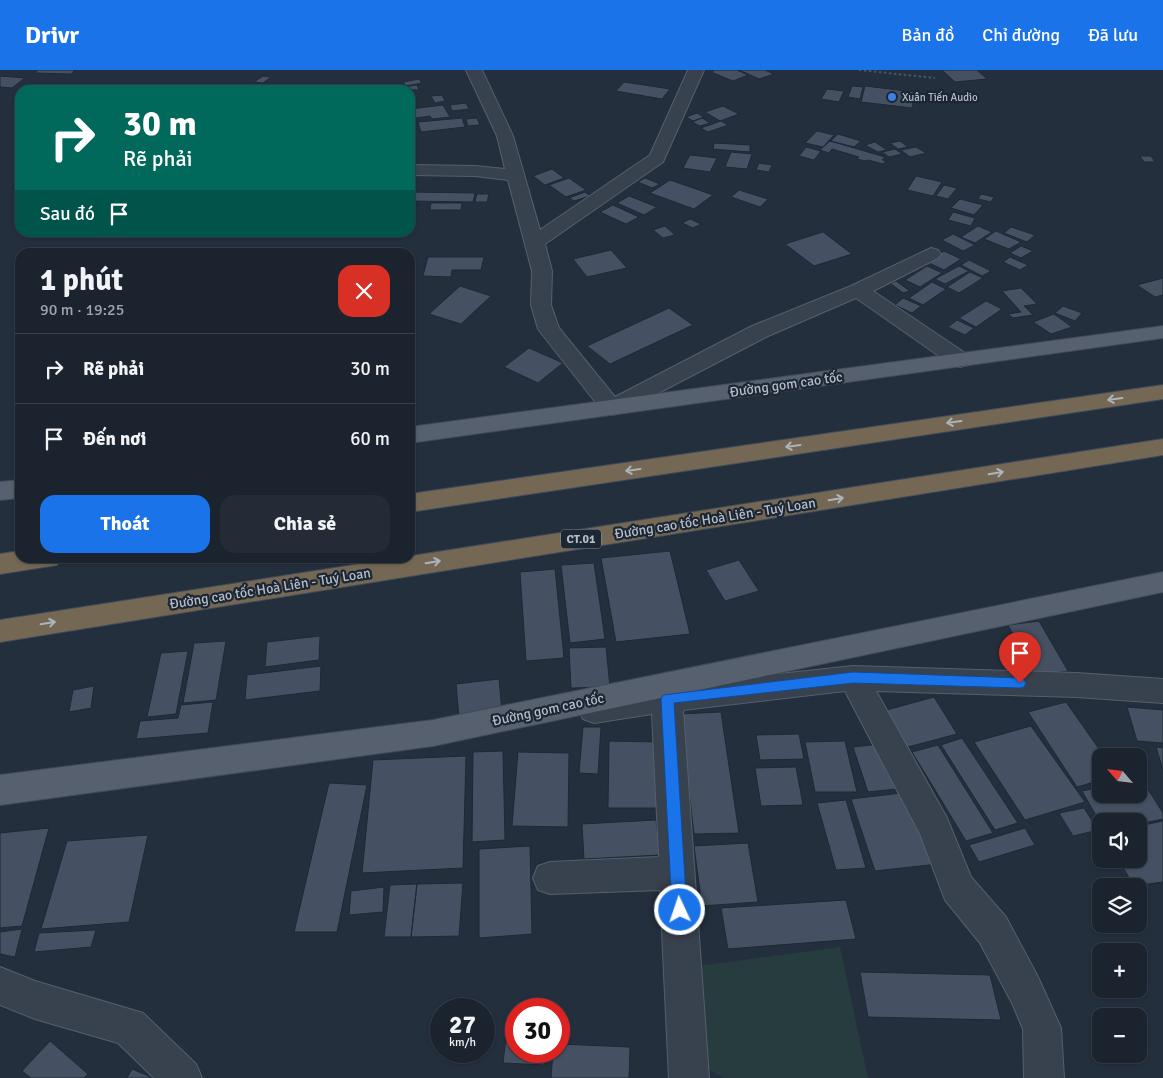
<!DOCTYPE html>
<html lang="vi">
<head>
<meta charset="utf-8">
<style>
  :root { --surface:#1b232e; --page:#242b36; --text:#f1f3f6; --muted:#a0a4aa; --line:#39404a; --accent:#1a73e8 }
  body { margin:0; font-family:Signika,sans-serif; background:var(--page); color:var(--text); height:100vh; display:flex; flex-direction:column; font-size:19px; white-space:nowrap }
  * { box-sizing:border-box; margin:0 }
  p { font-size:16px; color:var(--muted) }
  .icon { flex:none; width:28px; height:28px; fill:none; stroke:currentColor; stroke-width:2; stroke-linecap:round; stroke-linejoin:round }
  .map { position:relative; flex:1; overflow:hidden }
  .details { position:absolute; left:15px; top:178px; width:400px; height:315px; display:flex; flex-direction:column; background:var(--surface); border-radius:15px; box-shadow:0 1px 4px #0004,0 0 0 1px var(--line) }
  .details>* { flex:none }
  .hud { position:absolute; left:15px; top:15px; width:400px; height:152px; border-radius:15px; box-shadow:0 1px 4px #0004,0 0 0 1px var(--line); background:#00695c; color:#fff; overflow:hidden }
  .needle { width:32px; rotate:298deg }
  .controls { position:absolute; left:1092px; top:678px; display:grid; gap:10px }
  .controls a { display:grid; place-items:center; width:55px; height:55px; border-radius:10px; background:var(--surface); box-shadow:0 1px 4px #0004,0 0 0 1px var(--line); font-size:25px }
  .speed { position:absolute; left:430px; top:928px; display:flex; gap:10px; font-size:25px; font-weight:700; text-align:center }
  .speed>* { display:grid; place-content:center; width:65px; height:65px; border-radius:50%; background:var(--surface); box-shadow:0 1px 4px #0004,0 0 0 1px var(--line); line-height:1 }
  .speed small { font-size:12px; font-weight:400 }
  .speed .limit { border:8px solid #d22; background:#fff; color:#111 }
  .pin { position:absolute; display:grid; place-items:center; width:42px; height:42px; color:#fff; margin:-51px -21px; border-radius:50% 50% 50% 0; rotate:-45deg; box-shadow:0 0 5px #0007 }
  .pin .icon { rotate:45deg }
  .me { position:absolute; width:55px; margin:-28px; rotate:357deg; stroke-linejoin:round; filter:drop-shadow(0 0 4px #0008) }
  .turn { display:flex; align-items:center; gap:18px; height:105px; padding:0 25px; font-size:22px }
  .turn .icon { width:65px; height:65px; stroke-width:2.5 }
  .turn b { display:block; font-size:35px; line-height:42px }
  .then { display:flex; align-items:center; height:48px; padding:0 25px; background:#0003; gap:10px; font-size:19px }
  .round { display:grid; place-items:center; flex:none; width:52px; height:52px; border-radius:15px; background:var(--page) }
  .overview { display:flex; align-items:center; justify-content:space-between; height:85px; padding:0 25px }
  h1 { font-size:30px; font-weight:700; line-height:38px }
  .primary-button { display:flex; gap:10px; margin-top:auto; padding:10px 25px }
  .primary-button a { flex:1; height:58px; border-radius:15px; background:var(--accent); color:#fff; font-size:20px; font-weight:700; line-height:58px; text-align:center }
  .primary-button a+a { background:var(--page); color:var(--text) }
  ul { padding:0; list-style:none }
  li { display:flex; align-items:center; gap:15px; height:70px; padding:0 25px; border-top:1px solid var(--line) }
  li div { flex:1 }
  li b { display:block; font-size:19px }
  li em { font-style:normal }
  header { display:flex; align-items:center; gap:30px; box-sizing:border-box; height:70px; padding:0 25px; background:var(--accent); color:#fff }
  header strong { font-size:24px }
  nav { display:flex; gap:28px; margin-inline-start:auto; font-size:18px }
  .map>svg:first-child { display:block }
</style>
</head>
<body>
<header>
<strong>Drivr</strong>
<nav><a>Bản đồ</a><a>Chỉ đường</a><a>Đã lưu</a></nav>
</header>
<div class="map">
<svg width="1163" height="1008" viewBox="0 0 1163 1008">
  <rect width="100%" height="100%" fill="#242f3e"/>
  <path fill="#263c3f" d="M840 877 868 1008H724L703 996 698 896Z"/>
  <path fill="#455162" stroke="#1f2835" d="M38 0H75L71 4 35 3Z
    M715 0H737L748 5 733 11 711 2Z
    M739 0H765L774 4 759 9Z
    M942 0H977L987 9 955 12Z
    M0 6 25 8 12 18 0 17Z
    M263 6 271 7 263 13 254 12Z
    M419 9 422 13 406 16 403 12Z
    M624 12 670 19 662 29 616 21Z
    M417 15 419 20 387 19Z
    M852 16 863 17 860 29 848 27Z
    M865 16 915 22 912 38 861 32Z
    M827 19 844 21 839 32 821 29Z
    M442 25 445 31 435 33 431 26Z
    M466 33 469 39 452 41 450 35Z
    M443 35 450 47 432 49 430 46 410 49V39Z
    M723 36 739 44 720 51 705 42Z
    M697 43 704 47 693 51 686 47Z
    M462 48 465 57 421 62 418 52Z
    M477 48 480 55 468 56 466 49Z
    M702 48 710 53 700 56 692 52Z
    M721 51 728 55 708 62 701 58Z
    M817 61 834 65 823 77 805 73Z
    M838 64 861 71 854 77 831 71Z
    M830 71 885 87 882 90 886 91 883 94 868 90 866 91 856 89 859 87 832 79 829 83 820 80Z
    M900 71 908 77 898 79 890 73Z
    M875 72 887 80 878 82 865 75Z
    M714 73 750 75V82L713 79Z
    M806 77 821 81 814 90 799 86Z
    M916 77 926 83 910 87 901 80Z
    M895 79 902 84 889 87 882 82Z
    M731 82 752 84 747 99 725 97Z
    M690 85 717 88 710 102 683 98Z
    M1140 86H1151L1155 92H1144Z
    M759 93 772 95 769 102 756 100Z
    M552 99 564 108 545 115 533 106Z
    M916 106 942 112 933 126 907 120Z
    M569 108 586 120 566 127 549 115Z
    M645 108 660 114 652 118 638 112Z
    M670 110 713 125 694 139 650 123Z
    M944 115 957 118 948 129 936 126Z
    M739 120 768 129 760 137 731 127Z
    M410 122 475 123 473 132 410 131Z
    M585 122 590 126 574 131 569 128Z
    M477 124H489L487 132H475Z
    M981 124 994 127 991 132 978 129Z
    M629 126 657 137 644 145 617 133Z
    M960 129 983 135 974 145 951 138Z
    M431 133H462L461 140H430Z
    M613 135 639 147 626 154 600 142Z
    M953 142 975 148 971 156 948 150Z
    M690 149 701 154 693 158 682 153Z
    M665 156 675 165 663 168 653 160Z
    M978 156 992 162 975 173 961 167Z
    M1011 157 1035 165 1027 172 1004 163Z
    M996 161 1021 172 1009 179 984 169Z
    M823 162 852 184 814 196 785 174Z
    M953 164 975 175 963 181 942 170Z
    M1021 176 1033 181 1021 188 1010 183Z
    M611 180 627 198 587 207 573 189Z
    M944 181 961 189 944 200 927 192Z
    M428 187H484L481 200H452L451 207 423 206Z
    M1010 187 1028 195 1020 200 1003 192Z
    M969 190 991 201 982 206 961 195Z
    M927 196 942 203 920 217 905 210Z
    M959 196 969 201 945 214 935 209Z
    M970 202 983 208 959 223 947 217Z
    M1163 208V225L1155 227 1137 215Z
    M896 211 910 221 903 223 890 213Z
    M932 212 946 219 923 235 909 228Z
    M460 216 491 226 461 254 429 244Z
    M1021 218 1037 234 1024 236 1033 245 1013 248 1008 244 1021 242 1002 221Z
    M903 228 921 236 912 243 895 235Z
    M986 231 1002 239 976 257 959 248Z
    M1063 236 1082 243 1075 251 1055 243Z
    M669 238 693 255 610 294 587 276Z
    M1054 244 1072 257 1051 264 1033 252Z
    M957 250 974 258 965 265 948 257Z
    M529 278 563 293 538 313 504 297Z
    M670 481 690 564 616 572 601 488Z
    M739 490 759 521 725 531 706 500Z
    M594 493 605 569 570 573 561 495Z
    M555 499 564 588 526 591 520 502Z
    M1039 551 1068 601 1035 605 1008 555Z
    M320 566 319 590 265 597 267 572Z
    M226 571 216 630 183 633 194 573Z
    M606 577 610 617 571 618 569 578Z
    M188 581 176 644 147 647 161 583Z
    M321 596 320 621 245 630 247 605Z
    M499 609 502 642 459 647 456 614Z
    M94 616 91 638 69 642 73 620Z
    M934 627 957 664 904 678 883 641Z
    M213 632 208 663 136 669 140 651 178 648 181 635Z
    M1066 632 1104 686H1101V710L1077 717 1028 642Z
    M1127 637 1163 640V673L1137 671Z
    M721 642 739 763 694 764 680 644Z
    M1031 656 1085 732 1025 750 974 672Z
    M583 657H601L598 704 579 703Z
    M799 664 804 689 760 690 756 665Z
    M962 668 1018 753 995 760 941 675Z
    M609 671 656 672 658 738H608Z
    M845 671 857 722H815L805 672Z
    M880 674 896 719 868 722 853 677Z
    M938 675 993 763 966 771 912 682Z
    M1156 677 1163 678V700Z
    M503 681 505 770 472 772 473 682Z
    M518 682 569 683 568 757 512 756Z
    M466 686 463 798 362 803 373 690Z
    M796 697 803 735 761 736 755 698Z
    M1139 710H1142L1163 743V749L1139 754V751H1101V754L1082 721 1101 717V724H1139Z
    M329 713 367 715 337 862H294Z
    M910 722 938 794 875 801 851 729Z
    M846 730 866 798 836 800 817 733Z
    M1084 738 1098 760 1073 766 1059 743Z
    M656 750 660 785 584 789 582 754Z
    M1163 751V812L1134 816 1118 789H1139V756Z
    M49 758 22 856 0 858V763Z
    M1025 758 1035 775 979 792 969 775Z
    M148 765 129 852 41 859 67 771Z
    M748 773 758 832 702 836 694 776Z
    M530 776 532 864 479 868V779Z
    M463 813 459 866 411 867 417 814Z
    M417 814 411 867H384L390 815Z
    M384 817 383 842 349 845 351 821Z
    M846 830 856 869 728 879 721 838Z
    M22 859 15 887 0 884V862Z
    M96 860 91 877 34 882 39 863Z
    M860 902 990 905 1001 950 868 947Z
    M506 968 516 969V981H545L544 995 503 993Z
    M50 971 88 1004 84 1008H31L22 1001Z
    M559 974 630 977 629 1008H551L553 981H559Z
    M132 999 153 1008H127Z"/>
  <g fill="none" stroke-linecap="round" stroke-linejoin="round">
    <g stroke="#565f6c" stroke-width="2">
      <path id="minor" d="M466 0H482L513 66 540 160 650 85 688 0H704L663 92 545 174 552 201 551 235 559 258 615 327 752 256 851 216 931 178 938 180 941 184 938 188 873 221 968 285 971 290 968 295 960 297 952 295 856 228 768 266 620 343 612 345 604 343 538 259 531 235 532 201 508 110 475 106 410 105V95L475 96 505 99 497 66Z
        M853 596 1076 603 1163 609V633L1076 627 876 621 947 748 971 807 1006 847 1038 907 1061 958 1064 1008H1024L1023 959 1012 933 980 873 945 830 920 764 845 621 683 640 709 1008H669L660 820 550 824 538 820 533 808 538 796 550 792 659 787 652 644 594 653 583 649 579 640 583 631 594 627 667 616Z
        M0 897 35 911 143 943 196 994 202 1008H154L118 973 35 949 0 935Z"/>
    </g>
    <g stroke="#414a57" stroke-width="2">
      <path id="major" d="M1163 256V268L410 373V357Z
        M20 410V428L0 430V412Z
        M1163 502V522L433 676 0 735V705L433 650Z"/>
    </g>
    <g stroke="#434c59" stroke-width="2">
      <path id="highway" d="M1163 315V329L410 442V424Z
        M1163 369V385L0 572V550Z
        M20 481V488H61L57 495 0 504V484Z"/>
    </g>
    <path stroke="#44595c" stroke-width="2" stroke-dasharray="2.5 2.5" stroke-linecap="butt" d="M859 0 935 8"/>
    <use href="#minor" fill="#38414e" fill-rule="evenodd"/>
    <use href="#major" fill="#56606e" fill-rule="evenodd"/>
    <use href="#highway" fill="#746855" fill-rule="evenodd"/>
  </g>
  <defs><path id="oneway-shaft" d="M-6 0H5M1.5-3L5.5 0L1.5 3" fill="none" stroke-width="1.6" stroke-linecap="round" stroke-linejoin="round" transform="scale(1.25)"/></defs>
  <g stroke="#aeb4bd">
    <use href="#oneway-shaft" transform="translate(1115 329) rotate(172)"/>
    <use href="#oneway-shaft" transform="translate(954 352) rotate(172)"/>
    <use href="#oneway-shaft" transform="translate(793 376) rotate(172)"/>
    <use href="#oneway-shaft" transform="translate(633 400) rotate(172)"/>
    <use href="#oneway-shaft" transform="translate(996 403) rotate(-9)"/>
    <use href="#oneway-shaft" transform="translate(836 429) rotate(-9)"/>
    <use href="#oneway-shaft" transform="translate(433 492) rotate(-9)"/>
    <use href="#oneway-shaft" transform="translate(48 553) rotate(-9)"/>
  </g>
  <path fill="#1a73e8" stroke="#114b97" d="M853 602 1020 608 1024 610 1026 613 1024 617 1020 618 853 613 674 633 687 840 685 845 680 848 675 845 672 840 661 629 663 625Z"/>
  <circle fill="#3f7fe0" stroke="#1d2633" stroke-width="2" cx="892" cy="27" r="5"/>
  <g text-anchor="middle" stroke-width="4.5" stroke-linejoin="round" paint-order="stroke">
    <g font-size="11" fill="#b4bcc9" stroke="#1d2633" text-anchor="start">
      <text x="902" y="31">Xuân Tiến Audio</text>
    </g>
    <rect fill="#1d2633" stroke="#878f9c" stroke-width="1" x="561" y="459.5" width="40" height="19" rx="4"/>
    <g font-size="12" font-weight="bold" fill="#b4bcc9">
      <text x="581" y="473">CT.01</text>
    </g>
    <g font-size="14" fill="#b4bcc9" stroke="#1d2633">
      <text transform="translate(786 314) rotate(-8)" y="5">Đường gom cao tốc</text>
      <text transform="translate(715 448) rotate(-9)" y="5">Đường cao tốc Hoà Liên - Tuý Loan</text>
      <text transform="translate(270 518) rotate(-9)" y="5">Đường cao tốc Hoà Liên - Tuý Loan</text>
      <text transform="translate(548 639) rotate(-12)" y="5">Đường gom cao tốc</text>
    </g>
  </g>
</svg>
<div class="controls">
<a><svg class="needle" viewBox="-14 -14 28 28"><path d="M0-13l5 13h-10z" fill="#e53935"/><path d="M0 13l5-13h-10z" fill="#a0a4aa"/></svg></a>
<a><svg class="icon" aria-label="sound" viewBox="0 0 24 24"><path d="M4 9h4l5-4v14l-5-4H4zM17 9q2 3 0 6"/></svg></a>
<a><svg class="icon" aria-label="layers" viewBox="0 0 24 24"><path d="M12 4l9 5-9 5-9-5zM3 14l9 5 9-5"/></svg></a>
<a>+</a>
<a>−</a>
</div>
<div class="speed"><div>27<small>km/h</small></div><div class="limit">30</div></div>
<div class="pin" style="left:1020px;top:613px;background:#d93025"><svg class="icon" aria-label="arrive" viewBox="0 0 24 24"><path d="M6 21V4h12l-3 4 3 4H6"/></svg></div>
<svg class="me" style="left:680px;top:840px" viewBox="-20 -20 40 40"><circle r="17" fill="#1a73e8" stroke="#fff" stroke-width="3"/><path d="M0-11L8 9 0 5-8 9z" fill="#fff"/></svg>
<div class="hud">
<div class="turn"><svg class="icon" aria-label="right" viewBox="0 0 24 24"><path d="M7 20v-9h11M14 6l5 5-5 5"/></svg><div><b>30 m</b>Rẽ phải</div></div>
<div class="then">Sau đó<svg class="icon" aria-label="arrive" viewBox="0 0 24 24"><path d="M6 21V4h12l-3 4 3 4H6"/></svg></div>
</div>
<section class="details">
<div class="overview"><div><h1>1 phút</h1><p>90 m · 19:25</p></div><a class="round" style="background:#d93025;color:#fff"><svg class="icon" aria-label="close" viewBox="0 0 24 24"><path d="M6 6l12 12M18 6L6 18"/></svg></a></div>
<ul>
<li><svg class="icon" aria-label="right" viewBox="0 0 24 24"><path d="M7 20v-9h11M14 6l5 5-5 5"/></svg><div><b>Rẽ phải</b></div><em>30 m</em></li>
<li><svg class="icon" aria-label="arrive" viewBox="0 0 24 24"><path d="M6 21V4h12l-3 4 3 4H6"/></svg><div><b>Đến nơi</b></div><em>60 m</em></li>
</ul>
<div class="primary-button"><a>Thoát</a><a>Chia sẻ</a></div>
</section>
</div>
</body>
</html>
